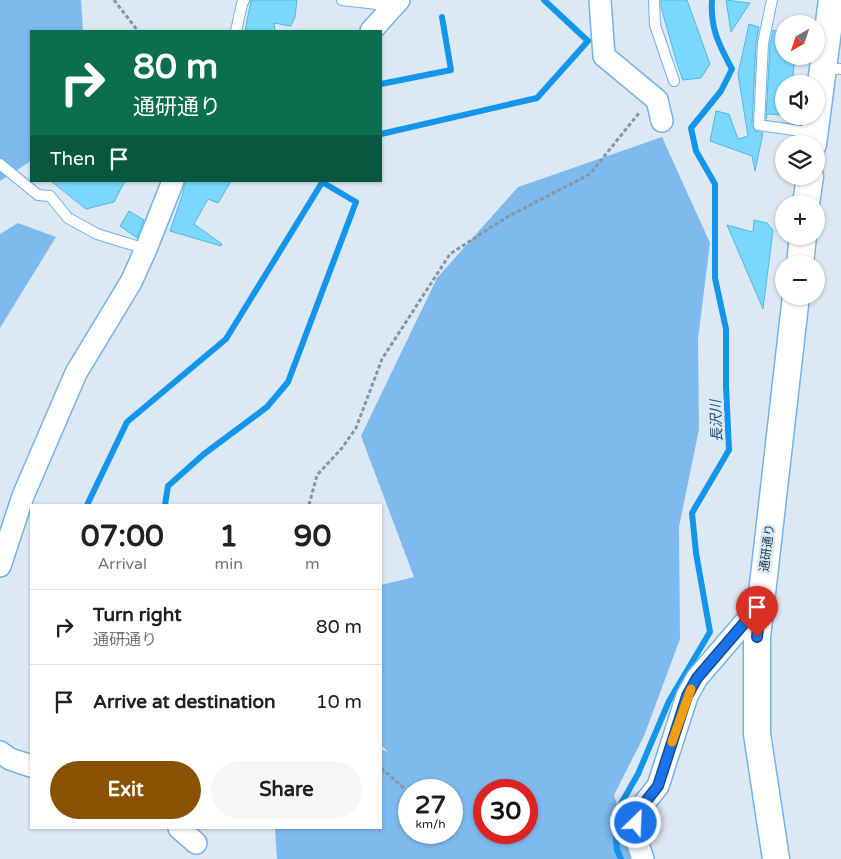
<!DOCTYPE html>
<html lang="en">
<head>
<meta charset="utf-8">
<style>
  :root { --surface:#fff; --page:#f6f6f6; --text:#202124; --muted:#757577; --line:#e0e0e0; --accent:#895202 }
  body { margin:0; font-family:"Varela Round","Noto Sans JP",sans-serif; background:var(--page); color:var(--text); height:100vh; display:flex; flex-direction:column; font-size:19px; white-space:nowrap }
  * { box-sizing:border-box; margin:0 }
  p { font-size:16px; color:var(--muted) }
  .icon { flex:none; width:28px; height:28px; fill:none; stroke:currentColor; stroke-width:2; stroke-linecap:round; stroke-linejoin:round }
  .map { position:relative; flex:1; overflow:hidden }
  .panel { position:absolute; left:30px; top:504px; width:352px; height:325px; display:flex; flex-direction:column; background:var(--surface); border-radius:0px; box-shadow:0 1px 4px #0004 }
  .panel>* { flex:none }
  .guide { position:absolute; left:30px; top:30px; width:352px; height:152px; border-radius:0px; box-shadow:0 1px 4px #0004; background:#0b6e4f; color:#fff; overflow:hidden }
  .needle { width:32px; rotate:219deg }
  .buttons { position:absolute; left:775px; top:15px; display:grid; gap:10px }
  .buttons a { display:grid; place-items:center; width:50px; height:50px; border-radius:50%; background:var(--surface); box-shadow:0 1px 4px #0004; font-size:25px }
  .speed { position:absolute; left:398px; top:779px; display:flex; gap:10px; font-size:25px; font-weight:700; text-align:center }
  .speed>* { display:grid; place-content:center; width:65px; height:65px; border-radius:50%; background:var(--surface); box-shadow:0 1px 4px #0004; line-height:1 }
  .speed small { font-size:12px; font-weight:400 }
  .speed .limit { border:8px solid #d22; background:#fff; color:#111 }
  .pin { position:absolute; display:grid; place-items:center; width:42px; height:42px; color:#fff; margin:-51px -21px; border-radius:50% 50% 50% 0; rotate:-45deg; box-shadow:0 0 5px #0007 }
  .pin .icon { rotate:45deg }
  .me { position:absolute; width:55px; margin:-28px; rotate:24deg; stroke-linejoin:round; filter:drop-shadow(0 0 4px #0008) }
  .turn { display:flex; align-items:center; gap:18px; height:105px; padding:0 20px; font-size:22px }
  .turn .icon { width:65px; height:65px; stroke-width:2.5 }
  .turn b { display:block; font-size:35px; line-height:42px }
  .then { display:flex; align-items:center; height:48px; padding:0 20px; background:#0003; gap:10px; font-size:19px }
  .eta { display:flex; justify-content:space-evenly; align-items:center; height:85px; text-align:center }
  .eta b { font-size:30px; font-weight:700; line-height:35px }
  .primary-button { display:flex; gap:10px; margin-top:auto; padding:10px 20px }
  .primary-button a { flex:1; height:58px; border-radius:30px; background:var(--accent); color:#fff; font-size:20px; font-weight:700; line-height:58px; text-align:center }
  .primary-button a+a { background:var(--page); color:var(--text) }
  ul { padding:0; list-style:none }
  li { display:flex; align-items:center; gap:15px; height:75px; padding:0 20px; border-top:1px solid var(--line) }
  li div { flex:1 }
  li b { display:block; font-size:19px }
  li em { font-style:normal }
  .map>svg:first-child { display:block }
</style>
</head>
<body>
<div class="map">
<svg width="841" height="859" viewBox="0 0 841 859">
  <rect width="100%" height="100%" fill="#dce9f4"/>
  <path fill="#7ebaee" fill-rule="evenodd" d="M0 0H81L83 31H31V161L0 181Z
    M662 137 710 243 698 339 699 429 679 527 680 639 644 736 614 795 634 859H277L275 828H381V749L388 752 381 745V585L414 577 361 436 437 278 518 187ZM409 790H451V832H409ZM484 790H526V832H484Z
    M18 223 56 237 0 328V234Z"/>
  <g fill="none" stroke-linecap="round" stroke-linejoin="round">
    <path stroke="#1395eb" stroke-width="6" d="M381 84 451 70 442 17
      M381 134 537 98 588 41 544 0
      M87 505 127 422 226 339 323 181
      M165 505 168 486 204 454 267 407 288 382 356 202 322 182
      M621 859 617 850 614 816 638 774 669 701 710 632 696 553 692 513 729 450 726 386V329L715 278V184L696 151 691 128 721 91 732 69C719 45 710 28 712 0"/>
  </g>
  <path fill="#7ad8fe" stroke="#57b7db" d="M251 0H297L295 17 291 26 274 23 275 31H245Z
    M661 0H687L710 64 701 78 683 80 678 67 661 7Z
    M726 0 750 3 731 32Z
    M749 24 759 27 756 43 752 125 755 131 763 133 755 171 752 156 710 141 716 111 729 114 738 139 748 136 738 74Z
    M773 30 784 33V56H795L792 84H784V115L767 114 766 119 770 44Z
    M51 181H125L114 202 86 209Z
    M185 181H231L218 203 208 199 194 224 222 244 221 246 170 231 183 193Z
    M129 211 144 220 137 238 120 226Z
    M754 220 767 223 773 230 763 309 727 225 753 232Z"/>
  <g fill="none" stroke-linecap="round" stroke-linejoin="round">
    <g stroke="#73b2ea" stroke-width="12">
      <path id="service" d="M342 0 394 6
        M654 0 655 25 674 81
        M772 0 763 43 759 125 814 133
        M236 31 242 4 244 0
        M823 68 841 69
        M0 164 38 195 50 196 68 218 97 234 146 249"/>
    </g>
    <g stroke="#73b2ea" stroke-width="24">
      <path id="minor" d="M600 0 604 56 657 100 662 121
        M371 31 399 0
        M0 566 23 496 76 373 131 282 146 249 173 181
        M0 752 10 759 31 766
        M179 828 196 843
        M643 859 635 835 638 811 658 786 687 696 697 678 746 621 760 610"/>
    </g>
    <g stroke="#73b2ea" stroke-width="29">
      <path id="tertiary" d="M813 144 832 0
        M806 204 810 176
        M800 264 803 236
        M776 859 757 734V637L796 296"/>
    </g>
    <path stroke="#8497a7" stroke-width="3" stroke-dasharray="4 2.5" stroke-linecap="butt" d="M114 0 138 31
      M309 505 317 475 342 448 356 428 382 359 450 254 507 217 590 174 639 113
      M381 768 405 789"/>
    <use href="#service" stroke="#fff" stroke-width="10"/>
    <use href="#minor" stroke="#fff" stroke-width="21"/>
    <use href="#tertiary" stroke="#fff" stroke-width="26"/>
  </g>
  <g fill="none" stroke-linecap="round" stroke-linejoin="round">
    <g stroke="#114b97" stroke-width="12">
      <path id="route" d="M636 823 638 811 658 786 687 696 697 678 746 621 760 610 757 637"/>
    </g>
    <use href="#route" stroke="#1a73e8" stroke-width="9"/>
    <path stroke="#f59e0b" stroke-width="9" d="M672 742 691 689"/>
  </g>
  <g text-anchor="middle" stroke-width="5" stroke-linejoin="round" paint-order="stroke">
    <g font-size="12" fill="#1d374e" stroke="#dce9f4">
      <text transform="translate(767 548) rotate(-83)" y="4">通研通り</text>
    </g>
    <g font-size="14" font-style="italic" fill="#244f73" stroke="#dce9f4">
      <text transform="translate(716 421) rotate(-92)" y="5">長沢川</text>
    </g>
  </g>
</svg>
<div class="buttons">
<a><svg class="needle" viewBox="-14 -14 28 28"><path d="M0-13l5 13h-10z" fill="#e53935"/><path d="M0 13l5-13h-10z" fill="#757577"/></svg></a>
<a><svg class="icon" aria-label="sound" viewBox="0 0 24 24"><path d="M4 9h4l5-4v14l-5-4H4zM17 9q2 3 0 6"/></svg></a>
<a><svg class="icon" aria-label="layers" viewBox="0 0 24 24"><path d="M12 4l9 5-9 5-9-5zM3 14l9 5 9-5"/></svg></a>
<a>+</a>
<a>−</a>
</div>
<div class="speed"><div>27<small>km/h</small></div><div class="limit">30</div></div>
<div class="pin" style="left:757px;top:637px;background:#d93025"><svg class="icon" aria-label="arrive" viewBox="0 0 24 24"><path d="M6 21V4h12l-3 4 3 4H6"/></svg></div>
<svg class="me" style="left:636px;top:823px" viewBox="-20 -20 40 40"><circle r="17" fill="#1a73e8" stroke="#fff" stroke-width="3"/><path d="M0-11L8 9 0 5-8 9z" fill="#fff"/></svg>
<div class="guide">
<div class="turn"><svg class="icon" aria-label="right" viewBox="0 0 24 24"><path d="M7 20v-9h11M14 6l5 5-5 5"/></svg><div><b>80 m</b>通研通り</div></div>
<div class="then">Then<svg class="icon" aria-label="arrive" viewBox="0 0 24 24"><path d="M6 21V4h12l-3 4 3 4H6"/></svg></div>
</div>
<section class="panel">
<div class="eta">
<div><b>07:00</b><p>Arrival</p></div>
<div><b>1</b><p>min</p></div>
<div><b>90</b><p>m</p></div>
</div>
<ul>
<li><svg class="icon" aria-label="right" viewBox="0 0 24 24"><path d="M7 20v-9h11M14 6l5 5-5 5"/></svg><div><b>Turn right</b><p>通研通り</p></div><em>80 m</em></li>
<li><svg class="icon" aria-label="arrive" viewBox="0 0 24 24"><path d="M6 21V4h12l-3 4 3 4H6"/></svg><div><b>Arrive at destination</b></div><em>10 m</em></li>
</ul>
<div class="primary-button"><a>Exit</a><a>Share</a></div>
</section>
</div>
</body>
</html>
